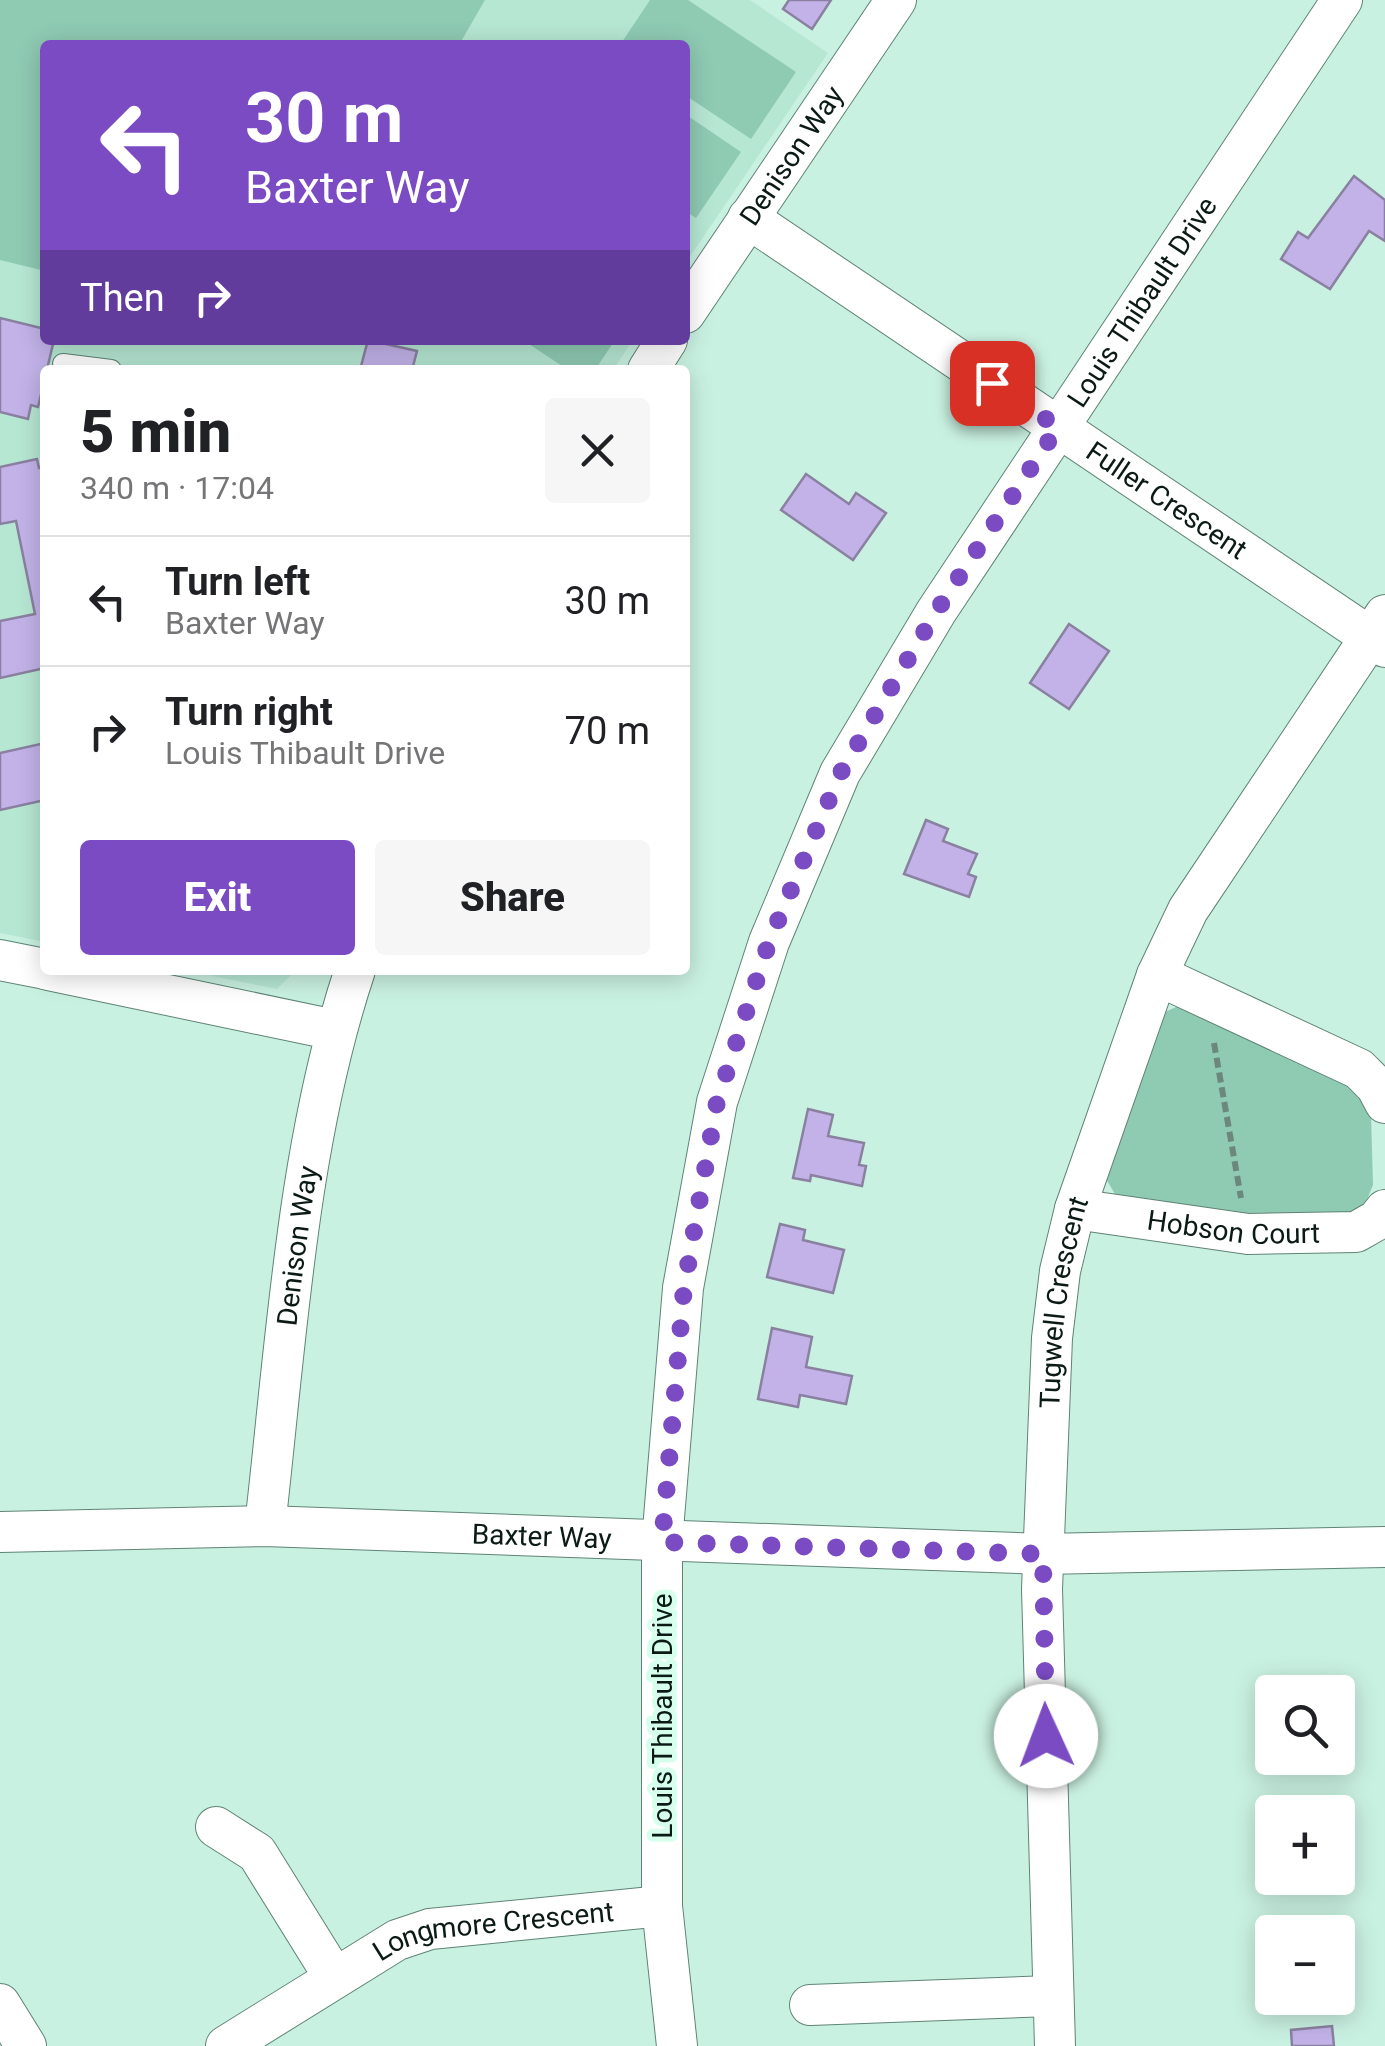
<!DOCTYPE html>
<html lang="en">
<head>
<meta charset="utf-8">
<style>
  :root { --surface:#fff; --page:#f6f6f6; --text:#202124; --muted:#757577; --line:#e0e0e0; --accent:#7b4bc3 }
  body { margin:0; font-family:Roboto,sans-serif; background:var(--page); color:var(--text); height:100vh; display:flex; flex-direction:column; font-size:38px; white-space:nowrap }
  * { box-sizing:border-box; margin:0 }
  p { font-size:32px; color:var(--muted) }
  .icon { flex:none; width:55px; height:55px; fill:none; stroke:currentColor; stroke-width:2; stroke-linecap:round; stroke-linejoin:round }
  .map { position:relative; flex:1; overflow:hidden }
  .details { position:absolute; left:40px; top:365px; width:650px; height:610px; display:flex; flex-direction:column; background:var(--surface); border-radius:10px; box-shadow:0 5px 25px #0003 }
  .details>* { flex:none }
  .guide { position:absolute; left:40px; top:40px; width:650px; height:305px; border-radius:10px; box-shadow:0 5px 25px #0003; background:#7b4bc3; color:#fff; overflow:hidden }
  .fabs { position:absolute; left:1255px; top:1675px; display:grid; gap:20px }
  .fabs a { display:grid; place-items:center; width:100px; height:100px; border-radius:10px; background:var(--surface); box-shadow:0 5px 25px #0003; font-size:50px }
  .pin { position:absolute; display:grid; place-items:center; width:85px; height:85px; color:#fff; margin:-42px; border-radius:20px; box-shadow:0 5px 15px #0006 }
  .me { position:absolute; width:110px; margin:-55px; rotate:358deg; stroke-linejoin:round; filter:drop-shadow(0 0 8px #0008) }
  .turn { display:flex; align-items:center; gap:35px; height:210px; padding:0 40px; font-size:45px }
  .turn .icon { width:130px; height:130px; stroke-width:2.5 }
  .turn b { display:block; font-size:70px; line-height:85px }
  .then { display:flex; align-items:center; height:95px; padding:0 40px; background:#0003; gap:20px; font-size:38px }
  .round { display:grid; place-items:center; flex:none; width:105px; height:105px; border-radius:10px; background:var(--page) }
  .overview { display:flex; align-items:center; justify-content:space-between; height:170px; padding:0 40px }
  h1 { font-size:60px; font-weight:800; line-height:75px }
  .action { display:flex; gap:20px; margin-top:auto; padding:20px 40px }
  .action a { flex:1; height:115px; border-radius:10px; background:var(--accent); color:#fff; font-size:40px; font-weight:800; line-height:115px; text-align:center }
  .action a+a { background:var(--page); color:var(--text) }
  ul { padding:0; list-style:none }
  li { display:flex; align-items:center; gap:30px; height:130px; padding:0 40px; border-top:2px solid var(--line) }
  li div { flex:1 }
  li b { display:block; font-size:38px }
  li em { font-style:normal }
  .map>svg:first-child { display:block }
</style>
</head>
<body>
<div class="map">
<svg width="1385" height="2046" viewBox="0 0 1385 2046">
  <rect width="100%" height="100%" fill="#c9f1e1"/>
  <path fill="#b6e7d3" d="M0 0H750L828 53 685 264V45H45V340H633L613 370H45V942L0 933Z
    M182 970H296L277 989Z"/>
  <path fill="#8fcab3" d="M0 0H485L459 45H45V271L0 260Z
    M650 0H688L796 72 751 139 685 95V45H620Z
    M685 114 741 152 696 218 685 211Z
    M523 340H615L595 370H568Z
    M1183 1004 1350 1079 1371 1115 1373 1185 1366 1202 1346 1217 1250 1221 1122 1199 1115 1194 1106 1179 1165 1012Z"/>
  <path fill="#c2b2e8" stroke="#8a81a0" stroke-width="2.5" d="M789 0H831L812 29 783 9Z
    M1354 176 1385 200V241L1369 231 1330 289 1281 259 1298 232 1308 238Z
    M0 318 45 329V340H54L38 407 31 405 28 419 0 412Z
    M368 340 417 351 412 370H360Z
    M37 459 39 468 45 466V668L0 678V621L35 614 16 521 0 524V467Z
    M806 474 849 504 856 493 886 513 853 560 781 510Z
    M1069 624 1109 651 1069 709 1030 683Z
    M45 743V800L0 810V753Z
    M926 820 948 829 943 841 977 854 968 874 976 877 969 897 904 874Z
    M808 1109 833 1115 828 1136 864 1143 859 1165 866 1166 862 1186 811 1175 810 1181 793 1178Z
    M780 1224 805 1230 803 1240 844 1250 833 1293 767 1277Z
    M772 1328 812 1337 806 1367 852 1376 846 1404 800 1395 798 1407 758 1399Z
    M1332 2026 1334 2046H1292L1291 2030Z"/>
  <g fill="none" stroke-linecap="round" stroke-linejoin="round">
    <g stroke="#5f8476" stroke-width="22">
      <path id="lane" d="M63 364 111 370"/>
    </g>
    <g stroke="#5f8476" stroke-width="42">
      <g id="street">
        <path id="s1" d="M748 218 1385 647"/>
        <path id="s2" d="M685 313 896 0"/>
        <path d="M648 370 667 340"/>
        <path d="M0 960 45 969"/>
        <path d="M48 970 335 1030"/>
        <path d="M1157 975 1359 1069 1376 1086 1385 1103"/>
        <path id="s3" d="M1075 1209 1248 1234 1356 1232 1377 1220 1385 1210"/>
        <path id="s4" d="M265 1526C286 1344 297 1144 355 970"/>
        <path id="s5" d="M0 1532 265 1526 1043 1554 1385 1547"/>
        <path d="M216 1827 257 1853 334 1977"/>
        <path d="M0 2004 26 2046"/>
        <path d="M810 2005 1051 1996"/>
        <path id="s6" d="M226 2046 397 1940 430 1929 662 1906"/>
        <path id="s7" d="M677 2046 662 1906V1542L683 1288 717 1102 769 942 840 773 936 612 1342 0"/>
        <path id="s8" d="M1055 2046 1042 1589 1052 1338 1060 1271 1075 1209 1157 975 1188 910 1385 615"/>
      </g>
    </g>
    <path stroke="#6c887d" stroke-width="6" stroke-dasharray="10 5" stroke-linecap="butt" d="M1214 1043 1241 1198"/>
    <use href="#lane" stroke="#fff" stroke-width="20"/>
    <use href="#street" stroke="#fff" stroke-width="40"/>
  </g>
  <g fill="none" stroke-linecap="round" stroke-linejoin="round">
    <path stroke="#7b4bc3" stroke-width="18" stroke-dasharray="0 32.4" d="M992 383 1058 427 936 612 840 774 769 942 717 1102 684 1288 662 1542 1043 1554 1046 1736"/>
  </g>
  <g text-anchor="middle" stroke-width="10" stroke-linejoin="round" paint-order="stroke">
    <g font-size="28" fill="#0b1a15" stroke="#d6ffee">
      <text dy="10" stroke="none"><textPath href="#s2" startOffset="190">Denison Way</textPath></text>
      <text dy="10" stroke="none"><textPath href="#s7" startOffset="1860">Louis Thibault Drive</textPath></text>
      <text dy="10" stroke="none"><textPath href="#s1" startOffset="505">Fuller Crescent</textPath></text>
      <text dy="10" stroke="none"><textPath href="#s3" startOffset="160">Hobson Court</textPath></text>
      <text dy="10" stroke="none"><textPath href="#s4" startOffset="282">Denison Way</textPath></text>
      <text dy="10" stroke="none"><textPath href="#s8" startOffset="745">Tugwell Crescent</textPath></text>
      <text dy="10" stroke="none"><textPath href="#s5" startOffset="542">Baxter Way</textPath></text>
      <text transform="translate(662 1716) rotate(-90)" y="10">Louis Thibault Drive</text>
      <text dy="10" stroke="none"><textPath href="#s6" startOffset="298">Longmore Crescent</textPath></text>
    </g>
  </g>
</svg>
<div class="fabs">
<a><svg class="icon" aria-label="search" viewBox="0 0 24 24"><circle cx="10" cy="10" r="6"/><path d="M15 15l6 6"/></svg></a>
<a>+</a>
<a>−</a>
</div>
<div class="pin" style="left:992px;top:383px;background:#d93025"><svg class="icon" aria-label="arrive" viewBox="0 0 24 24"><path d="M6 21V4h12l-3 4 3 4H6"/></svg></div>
<svg class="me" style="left:1046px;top:1736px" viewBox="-20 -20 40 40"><circle r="19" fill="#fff"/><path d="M0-13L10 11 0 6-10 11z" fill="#7b4bc3"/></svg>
<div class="guide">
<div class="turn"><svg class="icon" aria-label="left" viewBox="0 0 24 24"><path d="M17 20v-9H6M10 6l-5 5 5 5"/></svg><div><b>30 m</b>Baxter Way</div></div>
<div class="then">Then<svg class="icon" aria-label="right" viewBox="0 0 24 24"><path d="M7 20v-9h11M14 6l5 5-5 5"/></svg></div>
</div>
<section class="details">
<div class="overview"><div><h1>5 min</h1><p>340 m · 17:04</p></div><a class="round"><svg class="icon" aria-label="close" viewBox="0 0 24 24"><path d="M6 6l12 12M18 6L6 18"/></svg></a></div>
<ul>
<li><svg class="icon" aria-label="left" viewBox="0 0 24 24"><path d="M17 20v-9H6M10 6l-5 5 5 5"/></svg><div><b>Turn left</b><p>Baxter Way</p></div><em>30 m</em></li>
<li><svg class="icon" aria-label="right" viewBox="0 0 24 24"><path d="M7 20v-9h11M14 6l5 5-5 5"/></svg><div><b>Turn right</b><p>Louis Thibault Drive</p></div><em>70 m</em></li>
</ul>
<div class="action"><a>Exit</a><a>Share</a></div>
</section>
</div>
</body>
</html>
